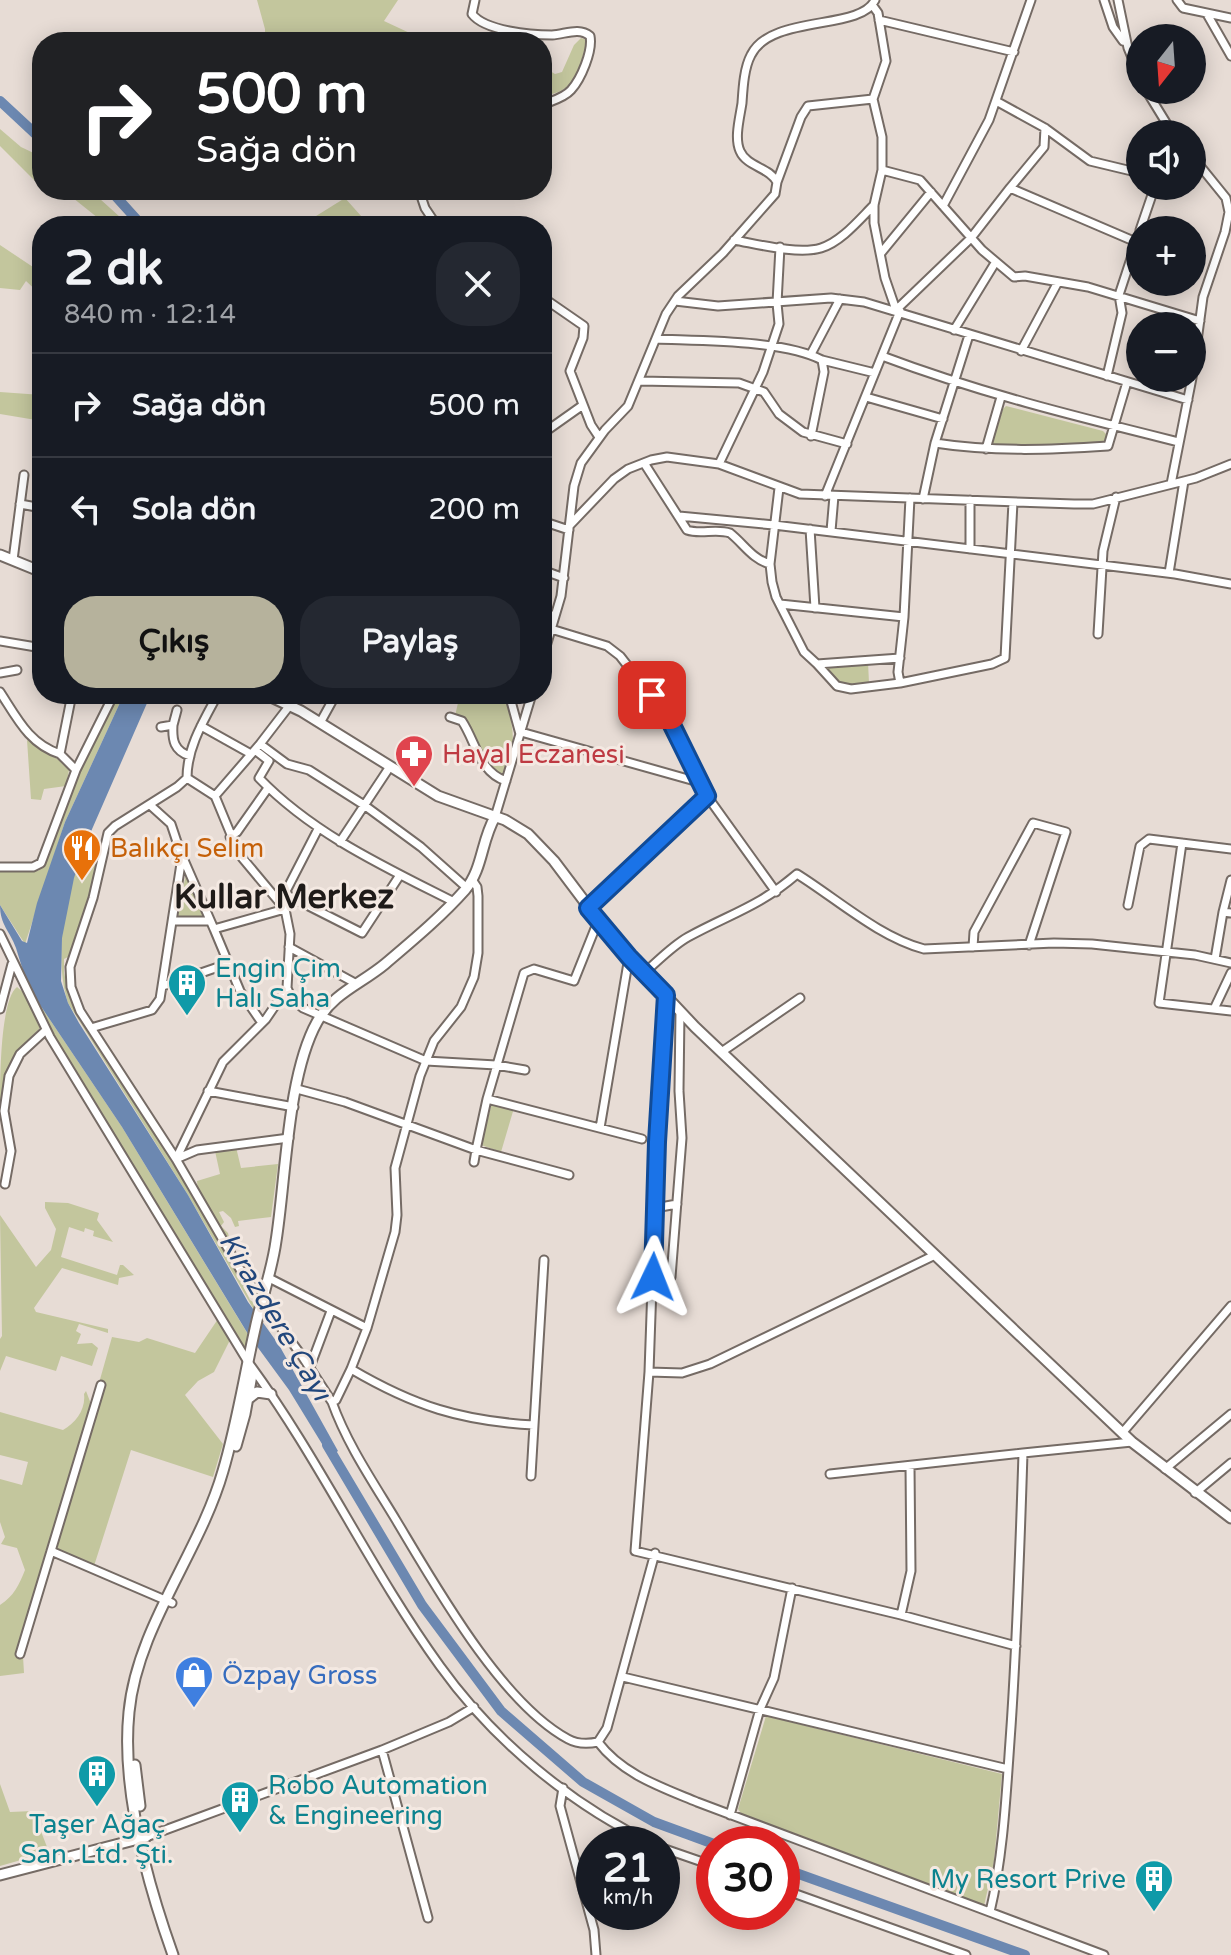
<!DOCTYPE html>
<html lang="tr">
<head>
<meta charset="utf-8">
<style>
  :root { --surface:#171b24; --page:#242831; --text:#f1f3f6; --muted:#9ea1a6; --line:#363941; --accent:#b6b29c }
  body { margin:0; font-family:"Varela Round",sans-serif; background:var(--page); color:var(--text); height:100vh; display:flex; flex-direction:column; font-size:30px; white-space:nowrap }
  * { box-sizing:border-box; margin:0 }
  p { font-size:26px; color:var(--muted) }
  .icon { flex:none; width:44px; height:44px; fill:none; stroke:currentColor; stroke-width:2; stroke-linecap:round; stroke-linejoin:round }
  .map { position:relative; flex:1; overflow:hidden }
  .side { position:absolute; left:32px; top:216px; width:520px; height:488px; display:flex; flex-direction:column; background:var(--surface); border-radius:32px; box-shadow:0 4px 20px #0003 }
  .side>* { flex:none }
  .hud { position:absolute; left:32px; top:32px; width:520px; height:168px; border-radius:32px; box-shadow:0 4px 20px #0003; background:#202124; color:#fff; overflow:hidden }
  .needle { width:52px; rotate:197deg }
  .buttons { position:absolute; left:1126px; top:24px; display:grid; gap:16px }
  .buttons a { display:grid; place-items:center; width:80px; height:80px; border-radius:50%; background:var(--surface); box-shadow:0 4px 20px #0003; font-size:40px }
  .speed { position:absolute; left:576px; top:1826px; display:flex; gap:16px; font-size:40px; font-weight:700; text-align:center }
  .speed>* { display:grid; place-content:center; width:104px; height:104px; border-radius:50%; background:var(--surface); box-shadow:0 4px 20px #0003; line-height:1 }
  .speed small { font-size:20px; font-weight:400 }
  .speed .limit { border:12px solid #d22; background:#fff; color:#111 }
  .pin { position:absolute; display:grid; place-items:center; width:68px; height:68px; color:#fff; margin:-34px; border-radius:16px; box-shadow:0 4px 12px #0006 }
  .me { position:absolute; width:88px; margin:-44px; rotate:2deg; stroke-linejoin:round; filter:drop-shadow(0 0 6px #0008) }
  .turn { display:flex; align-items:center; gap:28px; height:168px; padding:0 32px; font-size:36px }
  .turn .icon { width:104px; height:104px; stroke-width:2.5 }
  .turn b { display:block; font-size:56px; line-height:68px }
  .round { display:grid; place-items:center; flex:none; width:84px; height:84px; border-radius:32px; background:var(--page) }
  .summary { display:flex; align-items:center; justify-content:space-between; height:136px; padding:0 32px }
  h1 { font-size:48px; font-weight:700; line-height:60px }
  .action { display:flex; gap:16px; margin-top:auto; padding:16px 32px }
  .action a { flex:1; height:92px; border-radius:32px; background:var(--accent); color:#111; font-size:32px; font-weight:700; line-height:92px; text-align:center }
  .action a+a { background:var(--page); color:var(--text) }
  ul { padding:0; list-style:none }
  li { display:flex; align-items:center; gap:24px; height:104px; padding:0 32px; border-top:2px solid var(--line) }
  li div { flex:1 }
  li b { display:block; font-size:30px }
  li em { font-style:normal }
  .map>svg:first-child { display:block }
</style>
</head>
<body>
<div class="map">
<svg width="1231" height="1955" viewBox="0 0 1231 1955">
  <rect width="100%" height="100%" fill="#e7dcd5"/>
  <path fill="#c3c69d" d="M257 0H398L384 21 429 42H265V29Z
    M581 38 587 40C580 67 575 95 542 95V66L555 74 562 72 574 45Z
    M0 129 21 147 42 157V184H38L0 146Z
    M63 190H90L130 226H108Z
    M345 198 370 226H300Z
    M0 245 36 269 42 264V296L26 281 20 290 0 288Z
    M0 392 42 395V421L0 414Z
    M1006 406 1103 431 1107 435 1103 443 996 446 992 444 1003 409Z
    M868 662 869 683C850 686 835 685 825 668L826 665Z
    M117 694H124L65 822 25 944 0 905V870L38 871 43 866 76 778Z
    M460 694 506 695C511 722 521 751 501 775L493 773 455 716Z
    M27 740 59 760 69 770 66 786 44 789 41 800 31 799Z
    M88 838 101 842 91 895 70 956 64 959V973L70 998 220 1238 250 1300 256 1304 254 1310 188 1195 68 1003C52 951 67 888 88 838Z
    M186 874 203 914 202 917 177 918Z
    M17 987 23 992 40 1028C15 1052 3 1072 0 1107 0 1081 0 1000 17 987Z
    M32 993 122 1127 249 1336 245 1349 65 1054Z
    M492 1103 514 1108 501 1152 481 1145Z
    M236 1147 241 1168 278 1164 271 1217 238 1221 239 1226 235 1227 231 1218 223 1211 219 1212 224 1222 221 1226 228 1233 231 1246 198 1192 197 1181 220 1174 215 1151Z
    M45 1202 68 1203 99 1213 97 1220 113 1242 93 1236 94 1231 85 1228 84 1232 69 1227 61 1257 117 1275 120 1265H123L134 1275 119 1278 118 1285 62 1268 34 1308 36 1312 108 1329V1333L79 1324 76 1331 81 1334 77 1344 92 1343 98 1348 92 1366 61 1356 56 1371 6 1356 0 1371V1339L2 1336 0 1215 36 1267 51 1250 56 1229 45 1208Z
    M218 1319 230 1340 214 1372 198 1381 185 1395 223 1444 213 1477 131 1450 94 1566 57 1551 55 1547 104 1390V1384L99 1383 112 1337 139 1342 147 1338 195 1353Z
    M86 1391 91 1404 15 1657 23 1656 24 1673 0 1676V1605C14 1596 19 1585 25 1570L17 1548 1 1544 5 1537 0 1522V1479L22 1485 28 1462 0 1455V1412L63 1430C76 1423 86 1409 84 1394Z
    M766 1716 1002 1774 994 1861 984 1906 743 1816 738 1809Z
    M0 1784 10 1812 33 1811 49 1852 0 1866Z"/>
  <path fill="#6c88b1" d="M124 694H151L86 843 74 878 62 938 61 981 68 1003 79 1023 188 1195 248 1302 279 1345 338 1451 330 1457 289 1390 248 1334 122 1127 32 993C25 978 21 964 16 948 10 931 0 925 0 905L22 941 27 943 37 903 65 822Z"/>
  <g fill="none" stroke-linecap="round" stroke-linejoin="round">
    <path stroke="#6c88b1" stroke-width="10" d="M0 101 42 140
      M110 190 138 221 140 226
      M327 1445 422 1605 501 1711 583 1782 654 1822 714 1844
      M782 1868 1025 1955"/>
    <g stroke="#756b65" stroke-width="11">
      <path id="minor" d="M475 0 472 14C485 31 531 35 552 35 566 34 579 27 590 36 593 51 581 79 571 90 564 98 551 101 542 105
        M1104 0 1113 27 1123 41
        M1118 0 1128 48 1140 77
        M1177 0 1183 8 1231 18
        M873 6 878 13 886 61 873 99 882 137V170L874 205V223L885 278 896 310 971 238 1010 188 1136 242
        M1207 14 1231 56
        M879 20 1014 52
        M1146 90 1173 134
        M996 101 1045 128 1090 161 1140 173
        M1192 156 1226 198 1229 212 1225 232 1203 297 1192 378
        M882 170 920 180 982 250 1014 277 1025 276 1088 287 1200 321
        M777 182 801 117 808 106 873 99
        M1010 188 1044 147 1045 128
        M419 190 425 208 437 226
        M943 206 989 120 1031 0
        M1140 230 1155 186
        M734 240C757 244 798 255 821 248 841 242 859 220 874 205
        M881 253 931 192
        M542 297 584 326 583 338 570 371 591 425 599 437
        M675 301 718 306 831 298 864 302 1188 400
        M954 330 995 263
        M969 335 935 443C993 452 1049 450 1108 446L1127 382
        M656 339C702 341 783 340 822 360L824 372 811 436
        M1021 351 1058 282
        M811 354 840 299
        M882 356C980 393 1078 417 1179 442
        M822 360 875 373
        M1107 376 1122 313 1119 295 1140 231
        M640 381 739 383 764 392 779 414 803 432 847 444
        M866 397 943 419
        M542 434 583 405
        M986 449 1001 397
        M644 463 687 530C701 535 715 528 730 533 744 544 752 559 770 564
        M719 464 763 372 779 324 777 303 780 247
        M1171 484 1192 378
        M779 488 770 564 772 582 776 597 804 652 817 664 900 658
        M825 496 900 311
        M923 499 935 443
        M20 504 42 508
        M679 516 774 525 1175 574 1231 584
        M542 521 569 530
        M570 525 614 479 628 469 651 460 667 457 719 464 800 494 1074 504H1093L1196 478 1231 464
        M810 529 815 608
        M831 531 834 496
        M970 549V500
        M13 560 24 475
        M542 570 564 578
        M1169 573 1184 481
        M780 604 904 617 898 672 900 683 992 664 1005 658 1013 502
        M542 613 555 616
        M904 617 910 498
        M551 629 607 646 620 656 669 719 707 796 776 892
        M1098 634 1103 551 1116 497
        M0 641 42 648
        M542 660 561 596 574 486 581 463 605 430 628 406 666 314 678 296 723 253 775 194 777 182C769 167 747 167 740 151 734 138 740 117 742 103 743 88 744 68 751 55 771 14 861 31 875 0
        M817 664 837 686 851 689 900 683
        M0 673 17 670
        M0 692C17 718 29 744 60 754
        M218 694C204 720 187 747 187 778L215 796 239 854 285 909 290 934 287 988 292 999 303 1008 426 1061 496 1065 525 1070
        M509 694 520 734
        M450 717 462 721C476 742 479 772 506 781
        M320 723 336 694
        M173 725 177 710
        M201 726 251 754
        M161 727 173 725C172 740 174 751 190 756
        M521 732 702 783
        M260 744 287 764 309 770 364 805 421 847 467 888
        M255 750 269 761 259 778C313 834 385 867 454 902
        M76 770 114 694
        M187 778 177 787 115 826 108 833 93 898 70 967 71 987 80 1011 176 1159 245 1278 250 1285 265 1293
        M215 796 260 744 290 705
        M495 817 532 694
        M230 837 237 832 268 788
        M340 842 389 768
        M1182 843 1159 1003 1231 1011
        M183 858 214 929
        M0 867H33L41 863 76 770 60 754 72 694
        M285 894 362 933 400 875
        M284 895 318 829
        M1128 905 1140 846 1149 839 1231 849
        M588 908 707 796
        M1223 912 1231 880
        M173 921H210
        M598 921 574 981 534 969 524 973 487 1099 642 1139
        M0 934 50 1037 248 1362C319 1458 370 1569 440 1666 493 1740 572 1806 654 1844
        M289 947 355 983
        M973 947 974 932 1033 823 1066 832 1029 945
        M1215 959 1223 912 1231 913
        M644 973C658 961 672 946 688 937 730 914 760 906 797 874 837 899 879 937 924 949L1054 943 1092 944 1195 955 1231 963
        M163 986 227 964
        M287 988 266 1019 223 1062 176 1159 197 1150 289 1138
        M666 995 657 1142 649 1372 635 1551 901 1615 1016 1646
        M0 1009 12 964
        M1214 1009 1231 973
        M262 1023 240 991 214 929 285 909
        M91 1028 152 1010 160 999 182 857 171 824 150 805
        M723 1051 800 998
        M297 1089 345 1102 476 1150 487 1099
        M208 1091 294 1107
        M600 1128 629 957
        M474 1162 476 1150 569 1175
        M5 1184 11 1151 4 1111 9 1076 20 1054 46 1030
        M655 1208 677 1204
        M653 1277H671L682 1138 679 1091 680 1011
        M269 1278 367 1328
        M265 1306 302 1356 332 1402 336 1400 351 1369 367 1328 395 1232 397 1215 395 1168 420 1076 434 1041 461 1007 474 977 478 953V896L477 887 473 881
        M310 1367 331 1311
        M351 1369C414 1406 461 1421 534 1425L531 1476
        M649 1372 682 1373 710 1364 935 1255
        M332 1402C347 1444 373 1482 396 1520 435 1585 501 1703 568 1739 577 1744 588 1744 598 1742
        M534 1425 544 1260
        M1123 1432 1231 1306
        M1165 1469 1231 1414
        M830 1474 1023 1453
        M1195 1493 1231 1463
        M51 1551 172 1603
        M655 1553 607 1728 598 1742C622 1774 661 1787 697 1802L1104 1955
        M901 1615 911 1571 910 1466
        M20 1654 101 1385
        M623 1677 1008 1769
        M382 1750 428 1918
        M563 1788 560 1806 594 1930 596 1955
        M730 1815 760 1709 774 1678 792 1588
        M146 1837 382 1750 449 1722 474 1707
        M662 1848 714 1866
        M782 1889 966 1955
        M990 1912C1003 1857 1006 1798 1010 1741 1017 1645 1020 1549 1023 1453L1132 1442"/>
    </g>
    <g stroke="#756b65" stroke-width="13">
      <path id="major" d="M0 555 42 572
        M265 694 301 711 438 796 505 820 528 834 554 861 615 942 695 1027 1132 1442 1231 1518
        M248 1399 257 1392 271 1394
        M236 1446 245 1414 252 1375
        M135 1765 140 1806
        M0 1875 146 1837
        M173 1955C147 1882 121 1790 129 1712 137 1627 200 1552 223 1471 237 1424 244 1377 255 1329 261 1300 272 1271 276 1241 286 1179 287 1076 317 1022 333 993 361 984 385 964 412 941 441 917 465 890 483 869 481 841 495 817"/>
    </g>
    <use href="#minor" stroke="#fff" stroke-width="7"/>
    <use href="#major" stroke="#fff" stroke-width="9"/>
  </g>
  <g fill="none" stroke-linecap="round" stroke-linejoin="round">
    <g stroke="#114b97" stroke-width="20">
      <path id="route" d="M652 695 669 719 707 796 588 908 629 957 666 995 657 1142 653 1277"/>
    </g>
    <use href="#route" stroke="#1a73e8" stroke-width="14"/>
  </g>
  <defs>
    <g id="pharmacy-pin" transform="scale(2)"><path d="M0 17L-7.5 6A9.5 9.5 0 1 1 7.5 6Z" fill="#e0444e" stroke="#f4e9e2"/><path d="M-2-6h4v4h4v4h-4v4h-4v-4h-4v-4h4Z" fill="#fff"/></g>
    <g id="restaurant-pin" transform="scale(2)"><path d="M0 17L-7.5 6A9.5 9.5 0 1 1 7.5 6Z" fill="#e8710a" stroke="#f4e9e2"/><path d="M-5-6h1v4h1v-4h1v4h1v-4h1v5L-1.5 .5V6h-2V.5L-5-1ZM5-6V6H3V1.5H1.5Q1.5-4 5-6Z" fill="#fff"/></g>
    <g id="building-pin" transform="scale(2)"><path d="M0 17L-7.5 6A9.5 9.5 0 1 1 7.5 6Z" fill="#0f9aa8" stroke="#f4e9e2"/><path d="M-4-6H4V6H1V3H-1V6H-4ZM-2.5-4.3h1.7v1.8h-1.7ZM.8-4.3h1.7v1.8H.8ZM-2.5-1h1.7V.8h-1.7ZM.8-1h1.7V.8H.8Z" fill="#fff"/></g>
    <g id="shop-pin" transform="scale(2)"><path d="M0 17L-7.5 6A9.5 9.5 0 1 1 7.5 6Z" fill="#3f7fe0" stroke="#f4e9e2"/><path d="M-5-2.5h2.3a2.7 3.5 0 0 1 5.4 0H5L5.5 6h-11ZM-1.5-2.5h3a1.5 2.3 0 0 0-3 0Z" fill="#fff"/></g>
  </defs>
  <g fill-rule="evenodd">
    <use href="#pharmacy-pin" x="414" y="754"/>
    <use href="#restaurant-pin" x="82" y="848"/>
    <use href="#building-pin" x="187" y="983"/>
    <use href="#shop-pin" x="194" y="1675"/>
    <use href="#building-pin" x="97" y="1774"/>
    <use href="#building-pin" x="240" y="1800"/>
    <use href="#building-pin" x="1154" y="1879"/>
  </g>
  <g text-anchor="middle" stroke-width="6" stroke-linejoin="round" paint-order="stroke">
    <g font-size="26" fill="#be3a42" stroke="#f4e9e2" text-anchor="start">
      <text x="442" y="763">Hayal Eczanesi</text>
    </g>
    <g font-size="26" fill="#c56008" stroke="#f4e9e2" text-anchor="start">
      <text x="110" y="857">Balıkçı Selim</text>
    </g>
    <g font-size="26" fill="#0d838f" stroke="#f4e9e2" text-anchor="start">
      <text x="215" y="977">Engin Çim<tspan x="215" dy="30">Halı Saha</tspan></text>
      <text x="268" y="1794">Robo Automation<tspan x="268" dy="30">&amp; Engineering</tspan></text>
      <text x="97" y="1833" text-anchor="middle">Taşer Ağaç<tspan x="97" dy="30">San. Ltd. Şti.</tspan></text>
      <text x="1126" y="1888" text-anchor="end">My Resort Prive</text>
    </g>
    <g font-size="26" fill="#366cbe" stroke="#f4e9e2" text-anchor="start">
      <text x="222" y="1684">Özpay Gross</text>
    </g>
    <g font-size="28" font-style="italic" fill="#22477c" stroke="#f4e9e2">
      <text transform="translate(276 1316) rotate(59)" y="10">Kirazdere Çayı</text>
    </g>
    <g font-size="34" font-weight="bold" fill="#1f1b19" stroke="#f4e9e2">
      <text x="284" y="908">Kullar Merkez</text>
    </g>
  </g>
</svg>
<div class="buttons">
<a><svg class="needle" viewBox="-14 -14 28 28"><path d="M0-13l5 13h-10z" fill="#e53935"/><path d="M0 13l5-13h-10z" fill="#9ea1a6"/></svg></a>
<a><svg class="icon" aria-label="sound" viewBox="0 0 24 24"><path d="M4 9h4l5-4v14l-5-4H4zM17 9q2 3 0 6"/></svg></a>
<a>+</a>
<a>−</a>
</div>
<div class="speed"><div>21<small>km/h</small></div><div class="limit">30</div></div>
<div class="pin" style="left:652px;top:695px;background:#d93025"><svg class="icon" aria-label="arrive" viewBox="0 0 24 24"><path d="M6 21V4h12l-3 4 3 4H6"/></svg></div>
<svg class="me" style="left:653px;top:1277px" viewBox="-20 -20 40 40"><path d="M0-17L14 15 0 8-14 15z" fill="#1a73e8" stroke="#fff" stroke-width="4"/></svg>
<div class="hud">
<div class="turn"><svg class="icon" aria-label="right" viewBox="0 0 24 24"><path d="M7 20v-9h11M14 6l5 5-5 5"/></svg><div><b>500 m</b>Sağa dön</div></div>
</div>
<section class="side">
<div class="summary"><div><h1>2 dk</h1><p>840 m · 12:14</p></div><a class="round"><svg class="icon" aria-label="close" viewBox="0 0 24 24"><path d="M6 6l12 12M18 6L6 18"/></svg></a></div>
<ul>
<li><svg class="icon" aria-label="right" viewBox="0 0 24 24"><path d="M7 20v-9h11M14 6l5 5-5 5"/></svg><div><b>Sağa dön</b></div><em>500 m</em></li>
<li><svg class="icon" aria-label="left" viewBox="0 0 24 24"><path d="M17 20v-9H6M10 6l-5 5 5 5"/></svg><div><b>Sola dön</b></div><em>200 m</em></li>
</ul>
<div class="action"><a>Çıkış</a><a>Paylaş</a></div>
</section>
</div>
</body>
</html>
